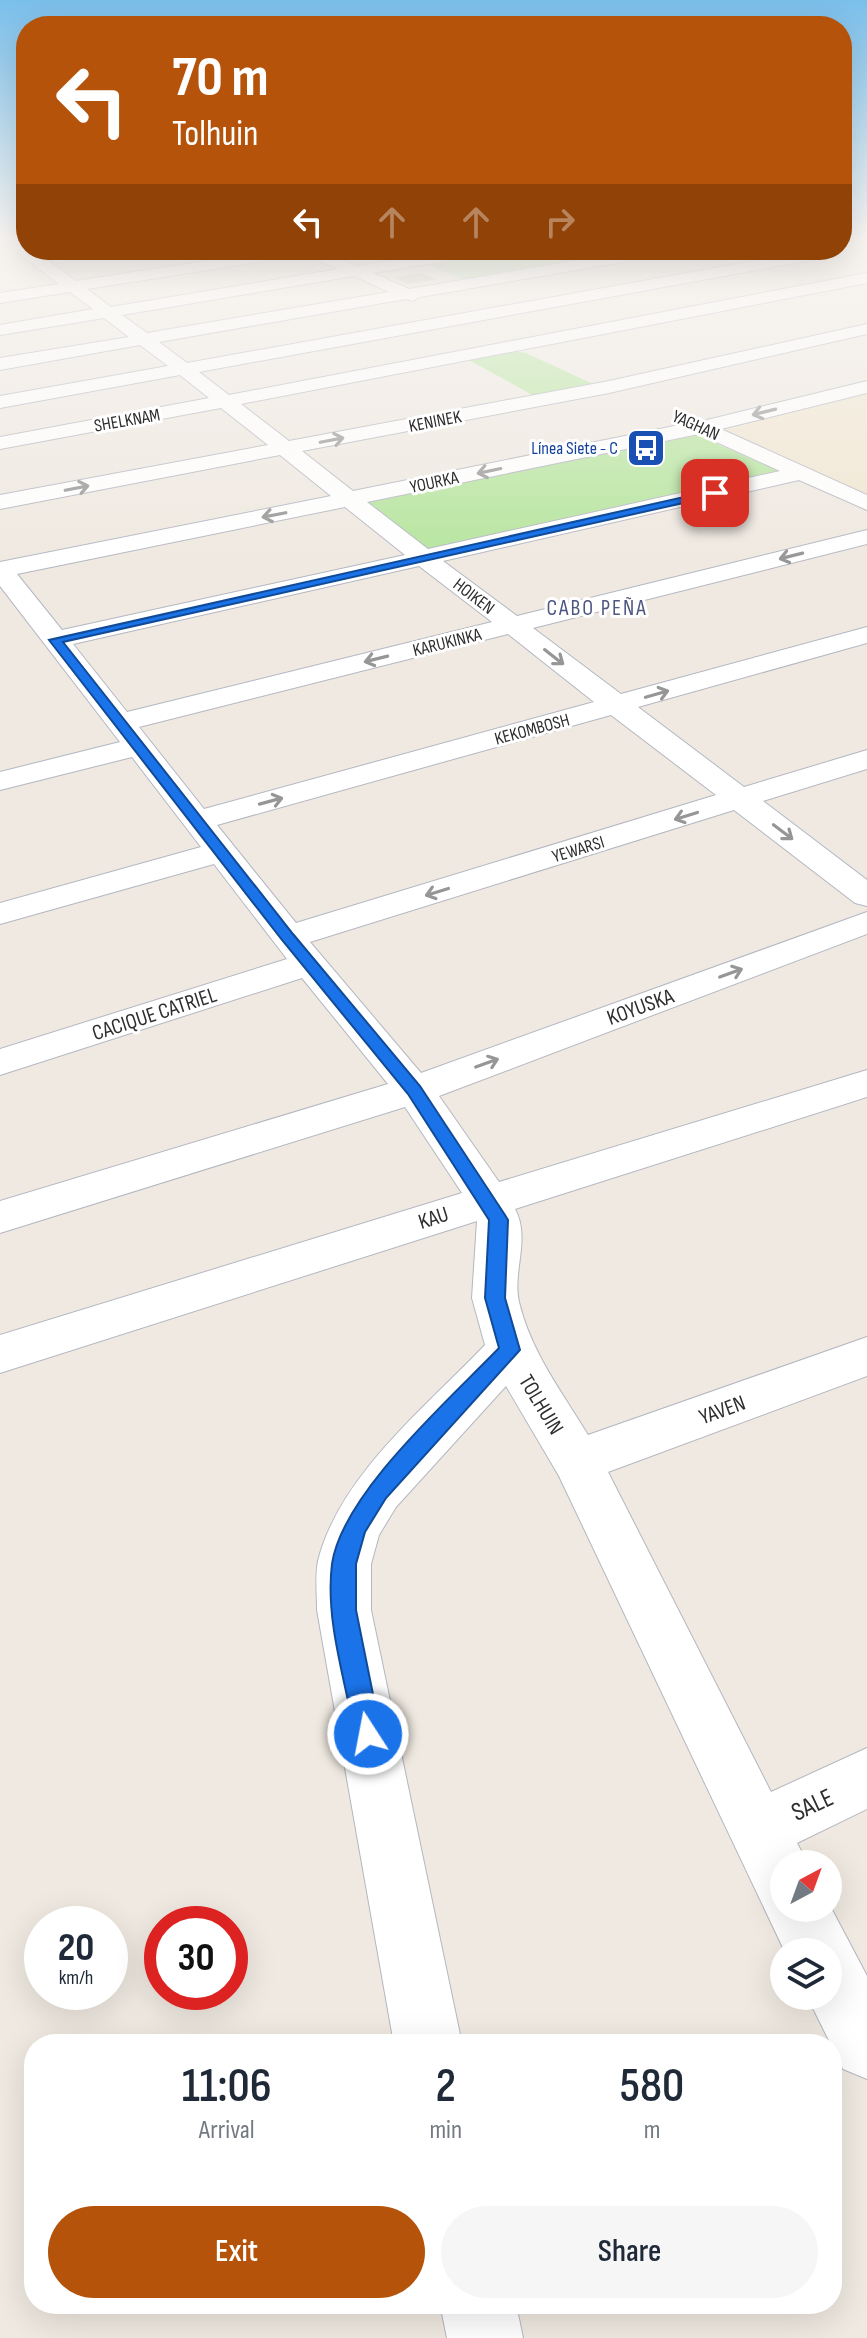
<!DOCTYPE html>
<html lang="en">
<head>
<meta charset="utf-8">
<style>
  :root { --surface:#fff; --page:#f6f6f7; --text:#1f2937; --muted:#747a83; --accent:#b45309 }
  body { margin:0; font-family:"Sofia Sans Condensed",sans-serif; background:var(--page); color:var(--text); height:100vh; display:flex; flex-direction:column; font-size:30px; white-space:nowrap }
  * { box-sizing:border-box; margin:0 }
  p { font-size:26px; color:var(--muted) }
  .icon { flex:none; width:44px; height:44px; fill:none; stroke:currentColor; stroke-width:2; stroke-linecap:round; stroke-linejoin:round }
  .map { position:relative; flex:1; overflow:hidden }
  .side { position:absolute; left:24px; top:2034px; width:818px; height:280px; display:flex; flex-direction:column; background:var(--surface); border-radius:32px; box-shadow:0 8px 32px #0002 }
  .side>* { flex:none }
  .top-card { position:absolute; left:16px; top:16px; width:836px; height:244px; border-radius:32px; box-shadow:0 8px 32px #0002; background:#b45309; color:#fff; overflow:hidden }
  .needle { width:52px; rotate:41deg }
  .tools { position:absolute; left:770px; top:1850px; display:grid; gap:16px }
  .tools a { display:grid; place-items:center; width:72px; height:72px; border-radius:50%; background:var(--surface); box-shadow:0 8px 32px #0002; font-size:40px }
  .speed { position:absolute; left:24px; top:1906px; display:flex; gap:16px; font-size:40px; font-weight:700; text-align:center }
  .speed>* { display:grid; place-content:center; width:104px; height:104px; border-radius:50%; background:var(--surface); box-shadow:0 8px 32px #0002; line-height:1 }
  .speed small { font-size:20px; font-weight:400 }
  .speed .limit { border:12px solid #d22; background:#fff; color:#111 }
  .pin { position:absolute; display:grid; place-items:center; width:68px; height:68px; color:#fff; margin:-34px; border-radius:16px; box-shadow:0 4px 12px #0006 }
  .me { position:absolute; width:88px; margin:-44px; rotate:349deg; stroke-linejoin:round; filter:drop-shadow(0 0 6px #0008) }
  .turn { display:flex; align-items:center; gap:28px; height:168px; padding:0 24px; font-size:36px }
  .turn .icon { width:104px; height:104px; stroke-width:2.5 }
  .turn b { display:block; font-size:56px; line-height:68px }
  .lanes { display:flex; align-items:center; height:76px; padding:0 24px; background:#0003; justify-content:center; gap:40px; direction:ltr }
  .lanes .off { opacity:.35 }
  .eta { display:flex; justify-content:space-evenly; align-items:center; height:136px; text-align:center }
  .eta b { font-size:48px; font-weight:600; line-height:56px }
  .cta { display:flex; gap:16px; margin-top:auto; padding:16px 24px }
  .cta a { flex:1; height:92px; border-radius:48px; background:var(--accent); color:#fff; font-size:32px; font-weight:600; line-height:92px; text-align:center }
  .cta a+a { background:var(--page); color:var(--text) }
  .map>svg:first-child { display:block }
</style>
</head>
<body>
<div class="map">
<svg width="867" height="2338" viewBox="0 0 867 2338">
  <rect width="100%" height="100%" fill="#efe9e1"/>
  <path fill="#f0e6d1" d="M867 390V497L721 429 722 427Z"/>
  <path fill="#b6e59e" d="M495 250H585L602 257 468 282 423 262Z
    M512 351 526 353 593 384 538 398 467 359Z
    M694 434 782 472 433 550 426 548 367 502Z"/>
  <path fill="#cbc7bf" stroke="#cbc5ba" stroke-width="2" d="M421 274 432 279 408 283 397 278Z"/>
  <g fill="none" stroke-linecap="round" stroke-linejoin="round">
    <g stroke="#b4b7c1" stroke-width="2">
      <path id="minor" d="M0 236H15L26 244V250H34L76 281 275 250H320L357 266 456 250H492L484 255 373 273 409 289 637 250H672L664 255 420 297 412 301 406 299 159 342 187 363 814 250H842V246L847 250 839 255 199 372 229 395 867 273V283L241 404 289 441 609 381 867 324V334L609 393 302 451 353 491 684 424 687 420 703 421 867 381V393L721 429 867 495V510L799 480 443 561 517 616 867 530V544L533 628 621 694 867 627V643L638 707 744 787 867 750V769L763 801 867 880V906L855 903 734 810 310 942 421 1073 867 912V934L439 1096 499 1182 867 1070V1097L515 1209C531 1239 512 1271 519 1302 531 1352 562 1392 588 1435L867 1337V1376L608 1472 771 1792 867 1748V1809L797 1843 808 1864H784V1908H828V1902L867 1976V2079L843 2069 807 1996H828V1952H785L559 1476 506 1386 396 1507 379 1535 371 1564V1610L462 2044H394L317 1610C317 1594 315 1576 318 1561 339 1476 426 1407 485 1345L472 1298 477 1221 0 1373V1335L462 1193 405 1107 0 1233V1201L388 1084 302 978 0 1075V1049L287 959 214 864 0 924V903L201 847 132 757 0 790V772L120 742 0 586V562L331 496 280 455 0 509V495L268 445 221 408 0 449V437L209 398 180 375 0 408V396L168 366 140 345 0 370V358L129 337 104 318 0 335V325L93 309 70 292 0 303V293L59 284 0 239ZM304 255 338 269 111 307 87 289ZM354 276 389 292 147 333 122 315ZM699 434 780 471 428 549 367 502ZM345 507 405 555 62 630 17 574ZM419 566 492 622 127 712 73 644ZM508 634 594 702 204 809 139 727ZM611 715 716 795 296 923 217 825Z
        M440 2304H516L523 2338H447Z"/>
    </g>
    <use href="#minor" fill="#fff" fill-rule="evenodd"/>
  </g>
  <defs><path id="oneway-shaft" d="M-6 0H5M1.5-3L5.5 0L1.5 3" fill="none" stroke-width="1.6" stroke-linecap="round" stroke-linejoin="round" transform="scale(2)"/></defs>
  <g stroke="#969696">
    <use href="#oneway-shaft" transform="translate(764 412) rotate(166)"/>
    <use href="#oneway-shaft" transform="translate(332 440) rotate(-11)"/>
    <use href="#oneway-shaft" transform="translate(489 471) rotate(168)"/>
    <use href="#oneway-shaft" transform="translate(77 488) rotate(-11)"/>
    <use href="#oneway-shaft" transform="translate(274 515) rotate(169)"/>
    <use href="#oneway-shaft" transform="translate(791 556) rotate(166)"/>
    <use href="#oneway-shaft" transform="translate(554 657) rotate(38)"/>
    <use href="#oneway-shaft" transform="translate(376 659) rotate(166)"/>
    <use href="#oneway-shaft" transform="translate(657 694) rotate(-16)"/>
    <use href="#oneway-shaft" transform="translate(271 801) rotate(-15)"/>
    <use href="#oneway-shaft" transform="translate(686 816) rotate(163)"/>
    <use href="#oneway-shaft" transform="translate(783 832) rotate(37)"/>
    <use href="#oneway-shaft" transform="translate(437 892) rotate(163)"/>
    <use href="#oneway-shaft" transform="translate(731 973) rotate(-20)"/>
    <use href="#oneway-shaft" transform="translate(487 1063) rotate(-20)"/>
  </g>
  <linearGradient id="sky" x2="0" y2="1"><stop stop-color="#7abfeb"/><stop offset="0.42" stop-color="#f8f5f2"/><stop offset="1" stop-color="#f8f5f2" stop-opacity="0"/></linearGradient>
  <rect width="867" height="563" fill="url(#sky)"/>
  <path fill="#1a73e8" stroke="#114b97" stroke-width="2" d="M715 490 719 495 63 642 293 934 420 1086 505 1215 508 1220 505 1298 520 1350 386 1498 365 1532 356 1564V1610L381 1734 377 1743 368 1747 359 1743 355 1734C345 1680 325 1619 332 1564 342 1494 449 1400 499 1348L485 1298 489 1220 408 1094 282 940 49 640Z"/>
  <defs>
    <g id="bus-square" transform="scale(2)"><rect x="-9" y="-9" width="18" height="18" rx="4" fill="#1a4fb4" stroke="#fff"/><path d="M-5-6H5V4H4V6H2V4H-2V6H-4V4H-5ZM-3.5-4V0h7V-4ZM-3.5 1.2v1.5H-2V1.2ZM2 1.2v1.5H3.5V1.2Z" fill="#fff"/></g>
  </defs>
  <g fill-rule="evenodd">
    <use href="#bus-square" x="646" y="448"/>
  </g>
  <g text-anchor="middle" stroke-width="6" stroke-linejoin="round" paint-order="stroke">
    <g font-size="18" fill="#2e2e2e" stroke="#fff">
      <text transform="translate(127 420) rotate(-10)" y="6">SHELKNAM</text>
      <text transform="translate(435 421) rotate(-11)" y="6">KENINEK</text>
      <text transform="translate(696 425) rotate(24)" y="6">YAGHAN</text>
      <text transform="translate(434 482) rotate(-12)" y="6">YOURKA</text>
      <text transform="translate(474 596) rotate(37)" y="6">HOIKEN</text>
      <text transform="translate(447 642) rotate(-14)" y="6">KARUKINKA</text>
      <text transform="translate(532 729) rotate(-15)" y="6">KEKOMBOSH</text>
      <text transform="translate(578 849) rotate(-17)" y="6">YEWARSI</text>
    </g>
    <g font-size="18" fill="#164399" stroke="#fff" text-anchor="end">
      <text x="618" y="454">Línea Siete - C</text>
    </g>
    <g font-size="22" letter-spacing="2" fill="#4d5680" stroke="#fff">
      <text x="597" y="615">CABO PEÑA</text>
    </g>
    <g font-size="22" fill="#2e2e2e" stroke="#fff">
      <text transform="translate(640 1006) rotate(-20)" y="8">KOYUSKA</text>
      <text transform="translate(154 1013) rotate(-18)" y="8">CACIQUE CATRIEL</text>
      <text transform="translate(433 1217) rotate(-18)" y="8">KAU</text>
      <text transform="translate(542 1404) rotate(59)" y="8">TOLHUIN</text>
      <text transform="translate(722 1409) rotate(-20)" y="8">YAVEN</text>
    </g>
    <g font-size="26" fill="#2e2e2e" stroke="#fff">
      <text transform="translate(812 1804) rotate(-25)" y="9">SALE</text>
    </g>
  </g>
</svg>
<div class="tools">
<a><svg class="needle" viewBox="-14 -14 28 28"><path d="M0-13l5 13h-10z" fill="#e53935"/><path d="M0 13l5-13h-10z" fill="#747a83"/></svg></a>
<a><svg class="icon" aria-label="layers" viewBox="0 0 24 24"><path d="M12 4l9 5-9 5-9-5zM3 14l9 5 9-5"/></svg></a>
</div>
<div class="speed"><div>20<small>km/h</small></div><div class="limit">30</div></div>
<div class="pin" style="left:715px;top:493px;background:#d93025"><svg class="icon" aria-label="arrive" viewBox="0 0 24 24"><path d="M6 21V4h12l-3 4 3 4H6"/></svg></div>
<svg class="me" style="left:368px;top:1734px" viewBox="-20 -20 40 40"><circle r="17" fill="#1a73e8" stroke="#fff" stroke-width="3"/><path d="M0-11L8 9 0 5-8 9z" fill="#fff"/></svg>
<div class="top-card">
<div class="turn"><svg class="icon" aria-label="left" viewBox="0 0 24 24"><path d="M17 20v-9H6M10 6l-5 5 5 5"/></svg><div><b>70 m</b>Tolhuin</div></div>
<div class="lanes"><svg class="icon" aria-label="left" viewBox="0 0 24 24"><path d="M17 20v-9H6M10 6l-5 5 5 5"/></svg><svg class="icon off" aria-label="ahead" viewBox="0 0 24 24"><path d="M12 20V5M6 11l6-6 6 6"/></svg><svg class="icon off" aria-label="ahead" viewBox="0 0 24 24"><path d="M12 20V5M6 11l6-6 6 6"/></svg><svg class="icon off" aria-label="right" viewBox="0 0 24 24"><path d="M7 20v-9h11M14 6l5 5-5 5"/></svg></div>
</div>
<section class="side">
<div class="eta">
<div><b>11:06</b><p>Arrival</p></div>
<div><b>2</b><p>min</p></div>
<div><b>580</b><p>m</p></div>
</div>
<div class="cta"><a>Exit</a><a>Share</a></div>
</section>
</div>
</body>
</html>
